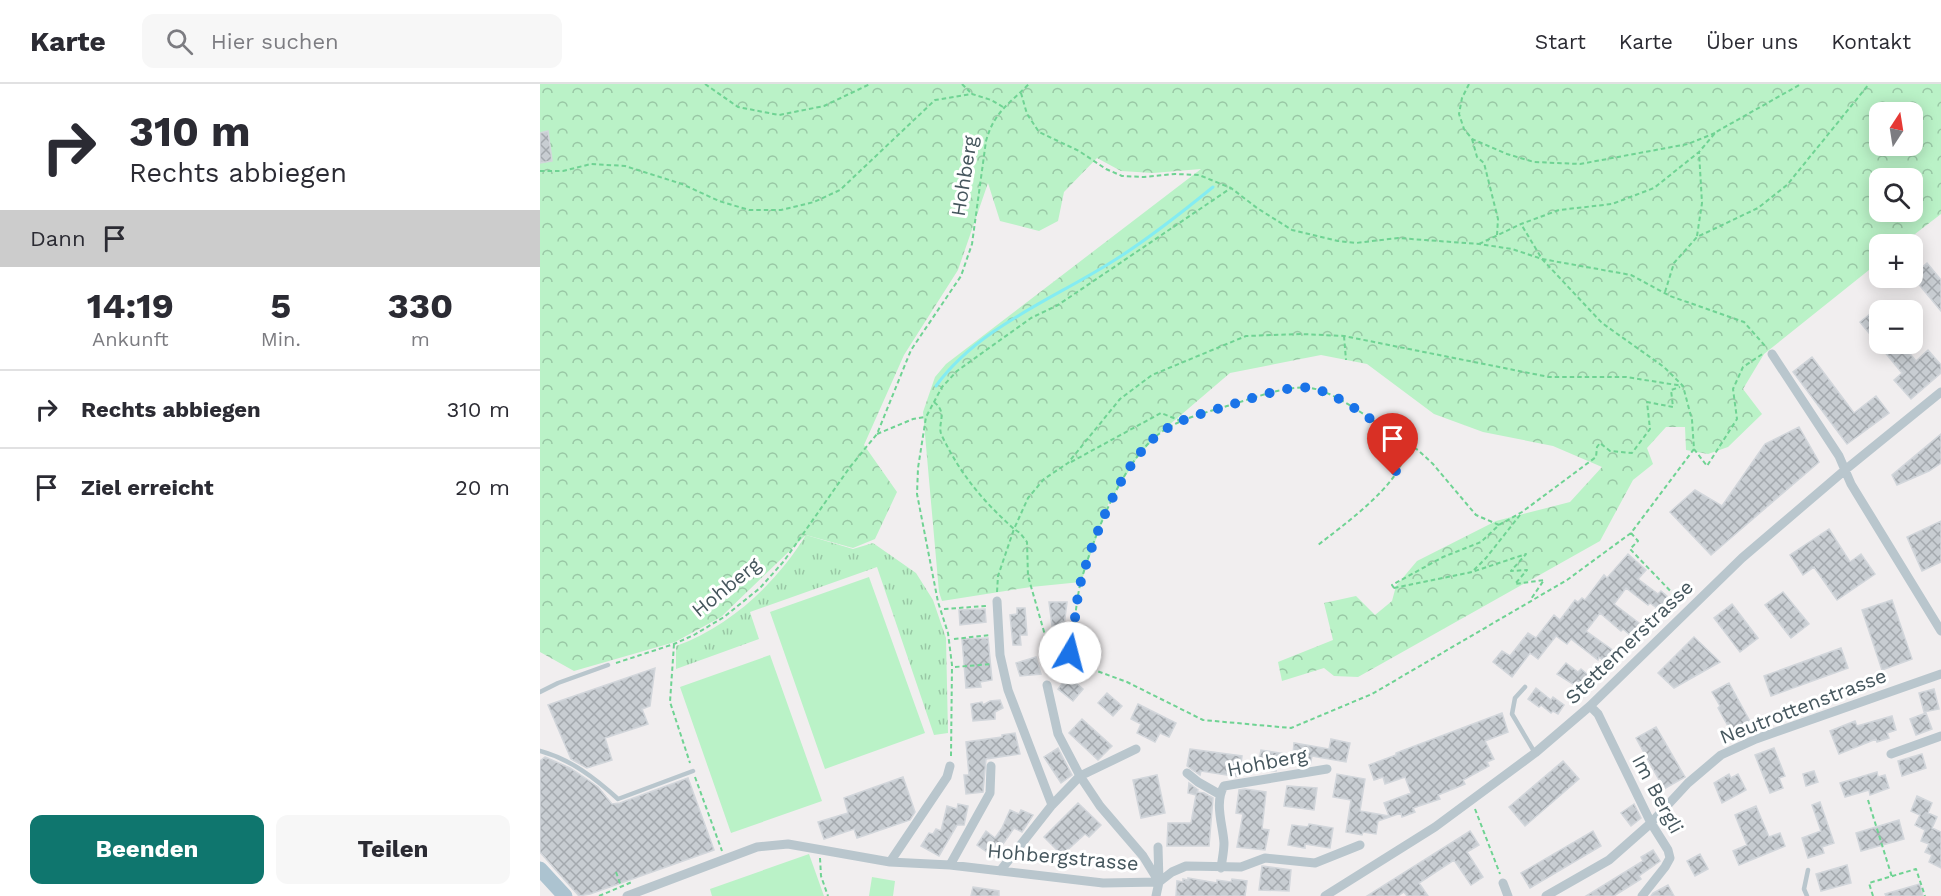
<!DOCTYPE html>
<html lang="de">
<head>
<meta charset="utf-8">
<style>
  :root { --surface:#fff; --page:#f7f7f7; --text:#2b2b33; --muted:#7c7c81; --line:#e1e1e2; --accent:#0f766e }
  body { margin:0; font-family:"Work Sans",sans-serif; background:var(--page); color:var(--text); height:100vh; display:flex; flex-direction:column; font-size:22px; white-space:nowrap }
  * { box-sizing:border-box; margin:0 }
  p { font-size:20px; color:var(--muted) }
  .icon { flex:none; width:33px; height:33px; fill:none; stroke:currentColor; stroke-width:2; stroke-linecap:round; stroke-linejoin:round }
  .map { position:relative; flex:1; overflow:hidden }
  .drawer { display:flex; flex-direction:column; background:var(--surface); width:540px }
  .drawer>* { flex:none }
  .guide { background:#fff; color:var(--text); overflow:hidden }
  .needle { width:39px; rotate:12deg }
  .buttons { position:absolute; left:1329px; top:18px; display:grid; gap:12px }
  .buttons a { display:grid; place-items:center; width:54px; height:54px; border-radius:12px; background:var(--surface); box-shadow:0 3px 15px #0003; font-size:30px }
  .pin { position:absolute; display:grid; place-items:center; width:51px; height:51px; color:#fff; margin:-62px -26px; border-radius:50% 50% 50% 0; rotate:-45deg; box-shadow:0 0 6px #0007 }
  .pin .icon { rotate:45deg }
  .me { position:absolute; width:66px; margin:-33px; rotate:8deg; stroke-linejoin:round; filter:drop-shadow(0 0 4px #0008) }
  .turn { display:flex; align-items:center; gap:21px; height:126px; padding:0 30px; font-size:27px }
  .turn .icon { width:78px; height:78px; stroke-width:2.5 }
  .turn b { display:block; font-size:42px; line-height:51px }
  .then { display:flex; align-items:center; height:57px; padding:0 30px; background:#0003; gap:12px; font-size:22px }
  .eta { display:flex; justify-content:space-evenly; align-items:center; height:102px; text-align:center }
  .eta b { font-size:36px; font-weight:700; line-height:42px }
  .action { display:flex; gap:12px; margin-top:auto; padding:12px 30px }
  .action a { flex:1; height:69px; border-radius:12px; background:var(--accent); color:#fff; font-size:24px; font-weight:700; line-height:69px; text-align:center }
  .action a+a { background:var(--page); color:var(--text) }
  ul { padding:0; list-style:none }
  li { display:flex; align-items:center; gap:18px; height:78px; padding:0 30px; border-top:2px solid var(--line) }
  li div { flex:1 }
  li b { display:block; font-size:22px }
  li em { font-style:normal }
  header { display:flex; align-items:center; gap:36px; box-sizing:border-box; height:84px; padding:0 30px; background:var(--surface); border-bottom:2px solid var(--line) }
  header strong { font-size:28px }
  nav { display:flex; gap:33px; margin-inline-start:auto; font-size:21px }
  .search { width:420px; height:54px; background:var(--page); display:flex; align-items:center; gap:15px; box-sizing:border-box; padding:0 21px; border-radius:12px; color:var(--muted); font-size:22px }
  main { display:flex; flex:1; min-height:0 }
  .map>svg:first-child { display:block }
</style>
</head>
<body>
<header>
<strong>Karte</strong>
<div class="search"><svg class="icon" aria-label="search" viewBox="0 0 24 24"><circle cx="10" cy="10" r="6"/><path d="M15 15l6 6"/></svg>Hier suchen</div>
<nav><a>Start</a><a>Karte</a><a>Über uns</a><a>Kontakt</a></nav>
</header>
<main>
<section class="drawer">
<div class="guide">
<div class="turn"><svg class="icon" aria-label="right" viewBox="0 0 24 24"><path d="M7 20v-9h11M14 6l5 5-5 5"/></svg><div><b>310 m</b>Rechts abbiegen</div></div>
<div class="then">Dann<svg class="icon" aria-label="arrive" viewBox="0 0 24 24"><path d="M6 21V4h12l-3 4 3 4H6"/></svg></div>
</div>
<div class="eta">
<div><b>14:19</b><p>Ankunft</p></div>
<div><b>5</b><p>Min.</p></div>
<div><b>330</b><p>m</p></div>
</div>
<ul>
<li><svg class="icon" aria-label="right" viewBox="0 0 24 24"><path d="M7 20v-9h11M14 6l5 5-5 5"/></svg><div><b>Rechts abbiegen</b></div><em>310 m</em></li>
<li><svg class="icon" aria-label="arrive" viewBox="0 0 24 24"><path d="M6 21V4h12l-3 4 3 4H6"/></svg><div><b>Ziel erreicht</b></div><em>20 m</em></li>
</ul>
<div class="action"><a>Beenden</a><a>Teilen</a></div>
</section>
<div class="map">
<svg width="1401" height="812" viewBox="0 0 1401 812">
  <defs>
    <pattern id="grass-tufts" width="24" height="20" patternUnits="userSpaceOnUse" patternTransform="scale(1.5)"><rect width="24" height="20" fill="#baf2c7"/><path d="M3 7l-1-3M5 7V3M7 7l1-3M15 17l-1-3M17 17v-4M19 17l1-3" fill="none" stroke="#99c7a5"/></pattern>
    <pattern id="forest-crowns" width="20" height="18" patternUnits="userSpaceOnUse" patternTransform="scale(1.5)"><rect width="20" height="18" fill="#baf2c7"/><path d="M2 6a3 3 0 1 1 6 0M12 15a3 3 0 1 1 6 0" fill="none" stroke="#99c7a5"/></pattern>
    <pattern id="building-cross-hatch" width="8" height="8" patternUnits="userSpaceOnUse" patternTransform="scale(1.5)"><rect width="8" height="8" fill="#c8cdd2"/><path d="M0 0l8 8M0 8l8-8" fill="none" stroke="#a4a9ae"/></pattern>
  </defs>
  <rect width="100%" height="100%" fill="#f1eeef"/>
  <path fill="url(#grass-tufts)" d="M266 451 313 465 333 459 376 489 393 516 406 554 408 649 394 651 337 483 210 528 219 555 136 585V562C191 542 236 499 266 451Z"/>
  <path fill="url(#forest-crowns)" fill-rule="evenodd" d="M0 0H1401V130L1362 160H1340L1339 178 1224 270 1203 305 1222 330 1188 363 1168 370 1146 366 1145 343H1126L1107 364 1113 380 1093 396 1060 457 818 593 794 592 784 584 742 597 738 578 793 556 784 519 816 512 835 531 852 517 856 502 877 477 956 437 1030 418 1062 383 1013 362 943 348 894 330 827 280 781 271 690 289 621 348 599 371 569 418 541 498 491 503 402 517 399 508 383 328 395 293 406 280 661 85 613 89 581 87 557 74 524 108 518 137 499 147 460 137 448 99 418 186 364 271 324 361 357 408 335 455 313 464 266 451 181 533 135 558 34 587 0 568ZM1340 28H1372V62H1340ZM1340 94H1372V128H1340Z"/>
  <path fill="#baf2c7" d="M329 493 385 649 285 685 230 528Z
    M230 571 282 717 191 749 140 603Z
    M269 770 284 812H172L170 805Z
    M332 793 355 797 353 812H329Z"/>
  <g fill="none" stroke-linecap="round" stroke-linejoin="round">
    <path stroke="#84ecf2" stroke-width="3" d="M396 302C438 244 511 216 570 179 606 157 640 130 673 103"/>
  </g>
  <path fill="url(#building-cross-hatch)" stroke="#d2d6db" stroke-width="1.5" d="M8 47 12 77 0 79V49Z
    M1387 179 1401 196V227L1372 192Z
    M1335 226 1340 232V260H1362L1376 277 1388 266 1401 281V289L1371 315 1354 296 1362 289 1320 238Z
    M1272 273 1314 329 1336 312 1349 329 1307 360 1253 288Z
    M1259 343 1279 378 1171 471 1130 428 1155 406 1182 422 1225 360Z
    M1401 350V379L1389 387 1357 401 1352 391Z
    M1401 437V478L1382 487 1367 453Z
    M1289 445 1310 478 1321 470 1335 490 1297 516 1274 483 1263 491 1250 471Z
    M1088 470 1106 486 1098 495 1118 510 1121 507 1135 519 1127 529 1123 525 1121 527 1110 519 1108 521 1086 504 1074 520 1107 545 1097 557 1083 545 1081 547 1060 529 1046 547 1078 570 1069 581 1059 573 1058 576 1031 555 1027 560 1016 552 998 575 990 569 972 593 953 578 962 567 970 572 988 549 996 554 1014 531 1020 536 1035 516 1038 518 1042 514 1045 516 1064 491 1067 494Z
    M1243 508 1269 540 1251 554 1225 521Z
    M1352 516 1372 575 1342 586 1322 526Z
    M509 518H527L524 542H512Z
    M1192 520 1218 554 1200 568 1174 534Z
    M477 524H485L487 551H480L481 561H473L470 531 477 530Z
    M445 525 446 538 420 541 419 526Z
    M1154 553 1180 578 1134 604 1118 589Z
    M448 554 452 596 440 598 441 603 426 604 422 555Z
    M1301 564 1308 584 1231 612 1224 592Z
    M496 573 501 590 480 592 476 579Z
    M1026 579 1038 588 1041 585 1054 596 1046 606 1041 601 1039 604 1017 590Z
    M115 584 110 622 102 625 108 640 65 654 72 676 47 684 31 675 8 621Z
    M528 592 543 605 533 617 518 605Z
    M1189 599 1212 641 1194 653 1178 624 1180 622 1172 608Z
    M996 604 1011 616 1013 613 1024 621 1018 630 1013 627 1011 629 1001 621 999 623 988 615Z
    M1394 605 1399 625 1384 628 1379 609Z
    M567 609 582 622 573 632 558 619Z
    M460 616 463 624 455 628V635L433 637 431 620 442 618 443 621 450 617Z
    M598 620 636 639 629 653 620 649 615 658 597 649 601 640 591 635Z
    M962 629 968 648 945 657 954 675 947 678 949 682 923 696 925 700 898 711 900 715 873 724 875 728 862 733 861 729 838 737 836 750 823 748 822 751 806 748 811 716 793 713 797 690 825 695 820 727 849 732 844 719 871 709 865 693 845 700 843 693 834 696 829 681 856 671V669Z
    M1386 629 1392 645 1376 651 1370 635Z
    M1352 632 1356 646 1347 649 1349 654 1337 658 1336 655 1299 670 1290 647 1315 637 1317 642Z
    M542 635 572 662 558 676 529 649Z
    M1116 643 1145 693 1124 705 1096 654Z
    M475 649 480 670 446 675 443 708 426 710 424 691H429L426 658 462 653V651Z
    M791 655 810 659 806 678 772 672 770 681 763 682 737 678 736 687 717 686 721 666 753 671 754 659 789 665Z
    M518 664 532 691 521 699 504 673Z
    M1234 664 1245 692 1239 694 1243 704 1230 709 1215 671Z
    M650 665 702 672 699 693 661 687 660 691 647 682Z
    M1382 670 1386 684 1362 692 1358 677Z
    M5 673 30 684 48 696 58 703 72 720 80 719 148 694 174 766 50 810 39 812 0 768V677Z
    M1023 677 1039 695 985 742 969 723Z
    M1274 687 1278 698 1266 702 1263 690Z
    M1337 688 1338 693 1345 691 1349 704 1330 711 1329 706 1305 713 1300 699Z
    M1189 690 1191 694 1198 690 1206 706 1182 719 1174 699Z
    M617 691 625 729 601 734 593 696Z
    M363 693 375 728 370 736 317 754 314 745 284 755 278 738 308 729 304 714Z
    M649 699 658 706 657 708 664 709 673 714 669 762H627L628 739H651L656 711 648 709Z
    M747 702 777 704 774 726 744 722Z
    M705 705 726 708 722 745 729 746 725 766 697 763 703 730 696 729 699 706Z
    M1377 712 1392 719 1388 729 1397 733 1392 744 1401 748V784L1389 778 1392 771 1385 768 1389 760 1381 757 1385 746 1375 741 1380 731 1371 727Z
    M1280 718 1294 759 1282 763 1284 769 1268 774 1262 754 1281 747 1272 721Z
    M538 719 561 741 549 753 545 750 522 771 504 753Z
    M418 720 428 722 424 741H417L399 772 381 762 389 749 393 750 396 745 401 747 407 722 417 725Z
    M1094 720 1101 734 1091 742 1081 729Z
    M1216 722 1229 753 1240 749 1245 762 1199 781 1193 767 1207 761 1195 731Z
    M470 726 479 730 481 726 493 731 482 748 474 744 454 773 437 761 446 747 455 754 462 744Z
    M1359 736 1364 755 1321 767 1316 749Z
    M769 740 793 744 790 764 765 760V764L748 761 752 741 768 743Z
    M930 747 939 761 927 768 943 793 931 801 914 776 879 799 888 812H867L864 808 858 812H827Z
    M1053 747 1061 762 990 804 981 789Z
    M1113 766 1120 777 1099 792 1101 795 1074 812H1046L1103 777 1101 773Z
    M1160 770 1168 785 1155 792 1147 777Z
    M1307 781 1311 799 1281 807 1276 790Z
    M722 782 751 786 749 807 719 806Z
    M648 794 677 799V796L691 798 692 795 707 797 705 812H636L637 797 643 798V795L648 796Z
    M1380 800 1383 812H1346L1345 810Z
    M1128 801 1134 812H1111L1113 809Z
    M433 803 459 807V812H431Z"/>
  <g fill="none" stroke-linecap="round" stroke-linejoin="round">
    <path stroke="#6fd393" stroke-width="2" stroke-dasharray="4.5 3" stroke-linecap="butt" d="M165 0 198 23 239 31 284 22 330 0
      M422 0 430 8
      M929 0 922 14 919 30 924 45 932 55 967 70 994 78 1040 80 1148 60 1175 49
      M481 9 487 30 499 48 539 67 566 85 582 92 604 93 635 90 659 91 691 104 717 124 752 146 798 157 816 159 858 154 939 160 972 165 1002 175 1091 191 1130 212 1204 238 1226 263
      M932 55 937 73 944 79 958 135 957 151
      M0 87H23L51 80 85 82 142 100 179 117 209 126H241L274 118 300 106 395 16 432 10 451 16 463 23
      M1157 152 1162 119 1159 68
      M939 160 981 140 1019 126 1072 120 1114 104 1159 68 1176 48 1261 0
      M1125 208 1134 179 1157 153 1218 124 1247 101 1329 0
      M804 252 806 276
      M394 318C409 330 396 340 402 352 421 391 442 416 474 445L488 414 504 395 528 379 580 315 612 291 706 252 761 250 804 252 1009 293H1086L1143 302
      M337 350 373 335 385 333
      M861 356 878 366 893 380 936 431 959 441
      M1154 365 1167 382 1197 335 1193 305 1203 283 1224 269
      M531 378 621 329 641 337
      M1091 449 1098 457 1090 465 1141 518
      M934 486 946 474 980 431
      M854 504 852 501 903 473 941 458 959 441 982 428 1056 373 1057 363 1060 359 1070 367 1092 369 1110 345 1107 318 1133 323 1131 306 1140 303
      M854 504 932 488 986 470 971 487 987 486 975 500 1004 496 991 515
      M457 508 458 492 474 445 480 449 487 458 488 492 509 565 516 572 524 573 530 569C535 545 535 521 541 497 554 452 583 374 623 347 642 334 665 329 687 322 708 316 749 300 771 304 797 308 838 341 861 356 863 361 865 365 864 370 861 400 801 443 778 461
      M404 525 446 522
      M414 555 450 551
      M134 560 130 618 150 679
      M516 572 587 598 663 636 751 644 832 610 1027 496 1091 449 1154 365 1152 336 1143 302 1124 283 1062 239 1002 175 981 140
      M76 579 134 560 154 551 184 533 220 504 244 477 310 383 337 350 371 266 421 192 432 160 446 57C454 28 469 20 489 0
      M415 583 451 580
      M411 672 412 581 408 549 398 518 377 410 378 384 386 333 402 303 417 287 491 234 518 221 691 104
      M155 693 182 767
      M1328 716 1352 793
      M935 725 960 790
      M280 774 281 792 288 812
      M76 788 81 802
      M59 812 92 798
      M1333 812 1329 799 1376 785 1385 812"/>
    <path stroke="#b9c6cd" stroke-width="4.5" d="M985 603 975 614 972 630 995 669
      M0 608 18 599 68 581
      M0 667C30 675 55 694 78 715L153 687
      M1267 812 1264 805 1268 786"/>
    <path stroke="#b9c6cd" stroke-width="9" d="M1232 270 1299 372 1311 400 1401 547
      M457 517 460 571 468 606 512 721
      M507 601 518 650 540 692 560 722 603 772 619 798
      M1050 622 1058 630 1111 739 1128 766 1130 774 1125 783 1102 812
      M1351 670 1401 652
      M647 689 658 698 679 710
      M350 778 407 693 410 682
      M410 781 450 709 451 682
      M681 784C682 776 684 767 684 759 683 741 674 719 684 702L787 685
      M460 787 512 721 540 692 596 665
      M619 798 632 788 646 782 701 783 725 774 775 779 820 761
      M963 799 968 812
      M87 812 217 763 248 760 350 778 410 781 563 799 619 798
      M616 812 619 798 618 763
      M785 812 895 743 995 669 1050 622 1202 474 1305 386 1401 308
      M1006 812 1069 776 1111 739 1148 699 1181 671 1216 655 1401 590"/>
    <path stroke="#acc3d0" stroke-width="15" d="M0 785 25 812"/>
  </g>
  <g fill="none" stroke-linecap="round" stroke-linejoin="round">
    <path stroke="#1a73e8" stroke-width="10" stroke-dasharray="0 18" d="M530 569C535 545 535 521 541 497 554 452 583 374 623 347 642 334 665 329 687 322 708 316 749 300 771 304 797 308 838 341 861 356 867 371 862 379 853 391"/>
  </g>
  <g text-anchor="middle" stroke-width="6" stroke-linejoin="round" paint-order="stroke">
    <g font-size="20" fill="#45565d" stroke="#fff">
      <text transform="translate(424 92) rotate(-81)" y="7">Hohberg</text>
      <text transform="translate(186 503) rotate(-39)" y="7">Hohberg</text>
      <text transform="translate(1089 558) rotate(-44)" y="7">Stettemerstrasse</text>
      <text transform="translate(1263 622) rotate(-21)" y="7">Neutrottenstrasse</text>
      <text transform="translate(727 678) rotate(-11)" y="7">Hohberg</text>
      <text transform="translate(1118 710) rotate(62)" y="7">Im Bergli</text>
      <text transform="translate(523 773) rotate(5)" y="7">Hohbergstrasse</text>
    </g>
  </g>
</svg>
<div class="buttons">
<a><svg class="needle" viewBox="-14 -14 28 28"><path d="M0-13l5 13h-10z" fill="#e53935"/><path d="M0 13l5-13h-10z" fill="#7c7c81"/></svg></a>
<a><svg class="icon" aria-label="search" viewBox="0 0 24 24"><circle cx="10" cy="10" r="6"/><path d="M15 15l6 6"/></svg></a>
<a>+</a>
<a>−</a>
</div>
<div class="pin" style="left:853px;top:391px;background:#d93025"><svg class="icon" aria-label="arrive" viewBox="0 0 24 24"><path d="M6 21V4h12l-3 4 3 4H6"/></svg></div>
<svg class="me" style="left:530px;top:569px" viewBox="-20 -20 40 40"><circle r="19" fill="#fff"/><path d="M0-13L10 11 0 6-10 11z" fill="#1a73e8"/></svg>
</div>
</main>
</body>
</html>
